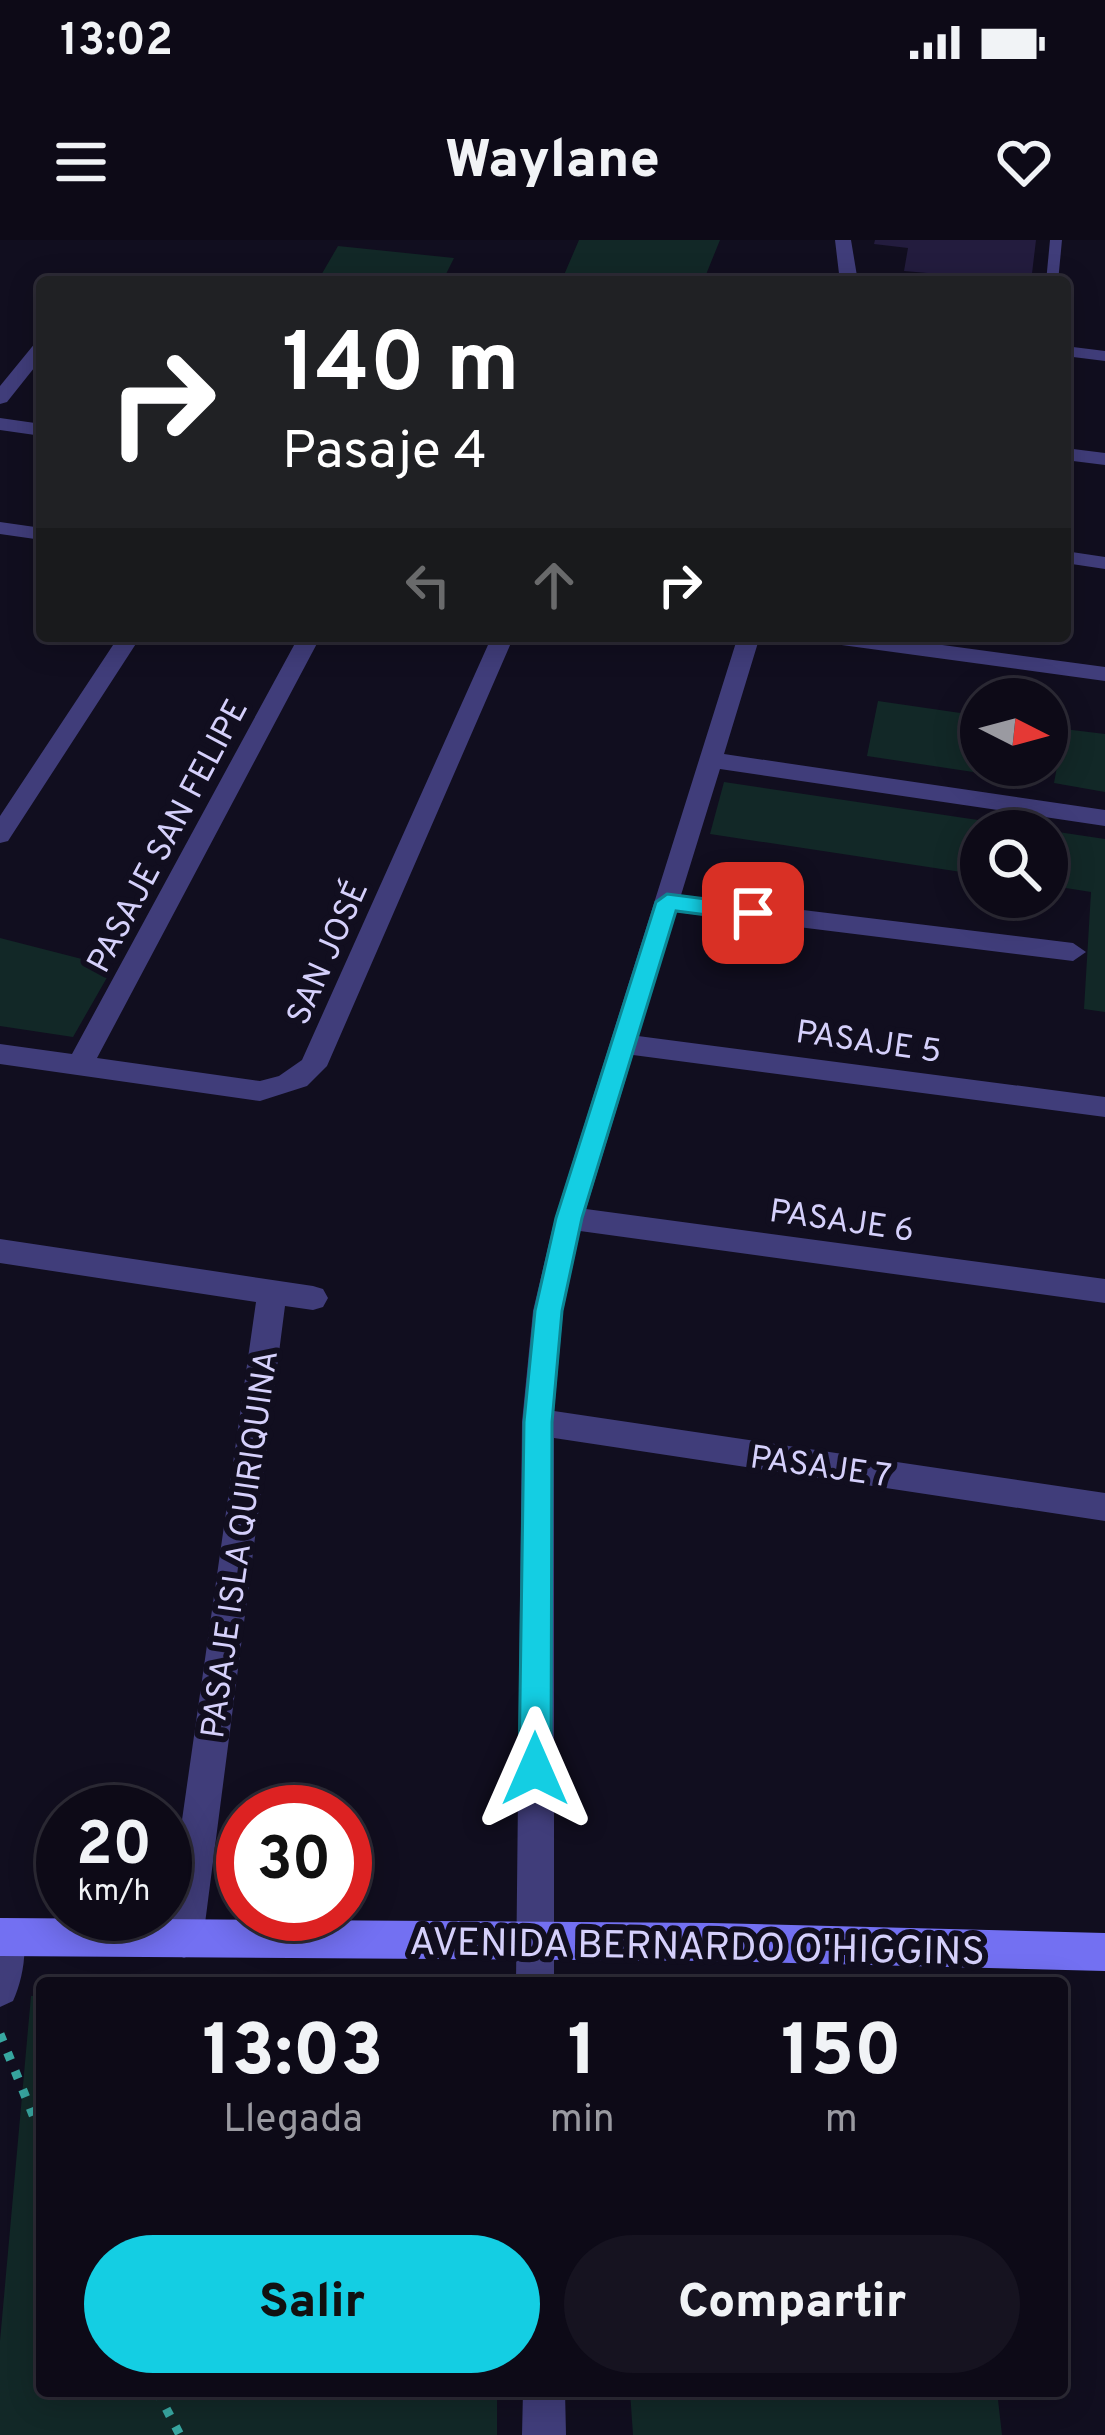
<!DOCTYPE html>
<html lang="es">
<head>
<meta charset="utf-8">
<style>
  :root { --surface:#0d0a17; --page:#161320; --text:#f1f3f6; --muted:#9a9aa1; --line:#2d2b36; --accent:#14cee3 }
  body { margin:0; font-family:Overpass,sans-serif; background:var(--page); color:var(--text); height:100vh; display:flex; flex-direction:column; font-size:45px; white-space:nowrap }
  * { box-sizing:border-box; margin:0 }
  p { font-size:39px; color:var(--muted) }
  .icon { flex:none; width:66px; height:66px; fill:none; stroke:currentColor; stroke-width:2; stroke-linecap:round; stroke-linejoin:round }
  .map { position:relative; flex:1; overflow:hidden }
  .panel { position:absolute; left:36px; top:1737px; width:1032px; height:420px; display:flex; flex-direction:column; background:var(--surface); border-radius:12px; box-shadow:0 6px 30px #0003,0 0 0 3px var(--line) }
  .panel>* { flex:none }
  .guide { position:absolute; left:36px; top:36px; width:1035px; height:366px; border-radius:12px; box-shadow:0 6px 30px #0003,0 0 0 3px var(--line); background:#202124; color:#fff; overflow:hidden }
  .needle { width:78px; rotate:96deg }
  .buttons { position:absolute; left:960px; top:438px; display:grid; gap:24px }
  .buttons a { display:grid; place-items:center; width:108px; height:108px; border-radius:50%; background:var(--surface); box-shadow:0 6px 30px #0003,0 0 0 3px var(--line); font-size:60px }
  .speed { position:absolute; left:36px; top:1545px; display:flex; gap:24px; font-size:60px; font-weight:700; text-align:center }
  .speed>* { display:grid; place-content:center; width:156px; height:156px; border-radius:50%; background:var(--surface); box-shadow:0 6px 30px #0003,0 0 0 3px var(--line); line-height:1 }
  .speed small { font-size:30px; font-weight:400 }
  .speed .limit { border:18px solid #d22; background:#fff; color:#111 }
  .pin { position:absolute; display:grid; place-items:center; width:102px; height:102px; color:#fff; margin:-51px; border-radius:24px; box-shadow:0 6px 18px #0006 }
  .me { position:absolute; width:132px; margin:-66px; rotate:0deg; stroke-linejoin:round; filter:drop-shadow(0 0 9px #0008) }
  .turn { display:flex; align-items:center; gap:42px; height:252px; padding:0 48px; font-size:54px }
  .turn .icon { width:156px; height:156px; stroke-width:2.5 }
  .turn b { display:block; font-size:84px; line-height:102px }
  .lanes { display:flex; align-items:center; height:114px; padding:0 48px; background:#0003; justify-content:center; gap:60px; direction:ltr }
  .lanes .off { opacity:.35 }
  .eta { display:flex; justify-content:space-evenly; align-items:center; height:204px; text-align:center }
  .eta b { font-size:72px; font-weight:800; line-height:84px }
  .action { display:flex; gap:24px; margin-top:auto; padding:24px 48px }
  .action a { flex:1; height:138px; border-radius:72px; background:var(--accent); color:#111; font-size:48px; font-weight:800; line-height:138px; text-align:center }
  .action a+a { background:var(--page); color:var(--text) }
  .status { display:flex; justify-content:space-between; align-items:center; height:84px; padding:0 60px; background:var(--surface); direction:ltr }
  .status svg { height:33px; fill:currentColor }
  header { display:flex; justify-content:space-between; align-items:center; height:156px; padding:0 48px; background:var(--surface); font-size:54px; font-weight:800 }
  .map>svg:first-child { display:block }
</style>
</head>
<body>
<div class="status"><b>13:02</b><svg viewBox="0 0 49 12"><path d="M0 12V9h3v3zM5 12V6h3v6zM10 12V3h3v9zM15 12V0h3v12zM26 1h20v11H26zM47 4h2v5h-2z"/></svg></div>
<header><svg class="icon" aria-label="menu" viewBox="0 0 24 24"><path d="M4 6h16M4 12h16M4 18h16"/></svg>Waylane<svg class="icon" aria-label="heart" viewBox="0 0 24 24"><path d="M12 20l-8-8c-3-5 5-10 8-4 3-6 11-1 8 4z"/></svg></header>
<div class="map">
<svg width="1105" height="2195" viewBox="0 0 1105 2195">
  <rect width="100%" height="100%" fill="#110e1f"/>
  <path fill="#122827" d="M579 0H720L703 42H561Z
    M338 6 454 18 442 42 320 37Z
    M878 461 981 476V525H1034L1033 541 867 516Z
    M1064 489 1105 494V552L1054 543Z
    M724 542 1105 599V772L1084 769 1091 652 1047 645V591H981V635L710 594Z
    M0 698 113 727 73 797 0 786Z
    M31 1756H42V2151H497V2195H0V2101Z
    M630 2151H997L1002 2195H633Z"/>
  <path fill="#231c3e" d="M875 0H1036L1031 42 904 31 908 8 874 4Z"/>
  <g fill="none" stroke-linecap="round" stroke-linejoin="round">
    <path stroke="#38a7a1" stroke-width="9" stroke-dasharray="8 12" stroke-linecap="butt" d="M0 1794 42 1897
      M157 2151 180 2195"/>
    <path fill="#403d7a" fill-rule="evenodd" d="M1050 0H1062L1058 42H1046Z"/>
    <path fill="#403d7a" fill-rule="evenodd" d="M835 0H851L858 42H840Z
      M42 101V118L7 162 0 164V146L36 102Z
      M1065 106 1105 111V121L1065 116Z
      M0 178 42 184V196L0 190Z
      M1065 208 1105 213V225L1065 220Z
      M0 282 42 288V300L0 294Z
      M1065 311 1105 317V329L1065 323Z
      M119 396H141L8 601 0 603V576Z
      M299 396H321L97 818 260 841 279 836 302 820 492 396H514L327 826 307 846 260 861 0 824V804L72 814Z
      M738 396H760L724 514 1105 570V586L720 529 681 655 1073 703 1086 712 1073 721 676 672 638 796 1105 857V877L633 815 586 969 1105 1039V1063L580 991 563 1071 554 1171 1105 1253V1281L554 1198V1743H516L522 1182 533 1071 555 978Z
      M816 396H876L1105 427V441L827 403Z
      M0 999 313 1046 323 1049 328 1058 323 1067 313 1070 285 1066 203 1699 197 1712 184 1718 171 1712 165 1699 256 1062 0 1023Z
      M7 1678 20 1684C29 1706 23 1739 13 1761L0 1767V1681Z
      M523 2151H565L566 2195H522Z"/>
    <path fill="#7370f2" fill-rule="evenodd" d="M0 1678 712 1683 1105 1693V1731L712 1721 0 1716Z"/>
  </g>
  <path fill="#14cee3" stroke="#0d8694" stroke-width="3" d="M667 654 753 665 765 673 753 681 676 671 582 978 562 1071 552 1182 551 1529 547 1540 535 1545 524 1540 519 1529 524 1182 535 1071 556 978 656 662Z"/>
  <g text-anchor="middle" stroke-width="12" stroke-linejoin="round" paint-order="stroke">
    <g font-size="33" fill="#d5d0fb" stroke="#110e1f">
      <text transform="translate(166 595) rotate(-62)" y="12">PASAJE SAN FELIPE</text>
      <text transform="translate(326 712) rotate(-66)" y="12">SAN JOSÉ</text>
      <text transform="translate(869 800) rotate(8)" y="12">PASAJE 5</text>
      <text transform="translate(842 979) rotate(8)" y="12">PASAJE 6</text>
      <text transform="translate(821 1225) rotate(8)" y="12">PASAJE 7</text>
      <text transform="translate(238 1304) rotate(-82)" y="12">PASAJE ISLA QUIRIQUINA</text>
    </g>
    <g font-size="39" fill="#d5d0fb" stroke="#110e1f">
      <text transform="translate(697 1705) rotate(1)" y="14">AVENIDA BERNARDO O'HIGGINS</text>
    </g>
  </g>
</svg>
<div class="buttons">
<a><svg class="needle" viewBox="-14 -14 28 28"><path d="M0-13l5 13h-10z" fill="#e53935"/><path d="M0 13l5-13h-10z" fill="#9a9aa1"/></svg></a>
<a><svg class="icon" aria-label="search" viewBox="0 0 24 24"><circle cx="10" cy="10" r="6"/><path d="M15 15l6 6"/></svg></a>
</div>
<div class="speed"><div>20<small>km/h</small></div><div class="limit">30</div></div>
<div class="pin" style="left:753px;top:673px;background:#d93025"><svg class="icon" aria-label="arrive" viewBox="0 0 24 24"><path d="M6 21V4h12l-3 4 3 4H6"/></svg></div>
<svg class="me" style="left:535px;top:1529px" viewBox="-20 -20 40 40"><path d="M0-17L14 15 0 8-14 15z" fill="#14cee3" stroke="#fff" stroke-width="4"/></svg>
<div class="guide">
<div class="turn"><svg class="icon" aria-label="right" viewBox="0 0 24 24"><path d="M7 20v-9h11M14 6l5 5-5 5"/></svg><div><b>140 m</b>Pasaje 4</div></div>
<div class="lanes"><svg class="icon off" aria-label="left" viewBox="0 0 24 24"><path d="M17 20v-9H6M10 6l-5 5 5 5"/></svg><svg class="icon off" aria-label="ahead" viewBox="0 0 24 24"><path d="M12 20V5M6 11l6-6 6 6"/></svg><svg class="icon" aria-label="right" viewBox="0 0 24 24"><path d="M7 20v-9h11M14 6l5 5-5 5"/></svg></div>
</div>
<section class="panel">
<div class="eta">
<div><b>13:03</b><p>Llegada</p></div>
<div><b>1</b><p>min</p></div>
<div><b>150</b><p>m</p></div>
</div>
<div class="action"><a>Salir</a><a>Compartir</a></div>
</section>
</div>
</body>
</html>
